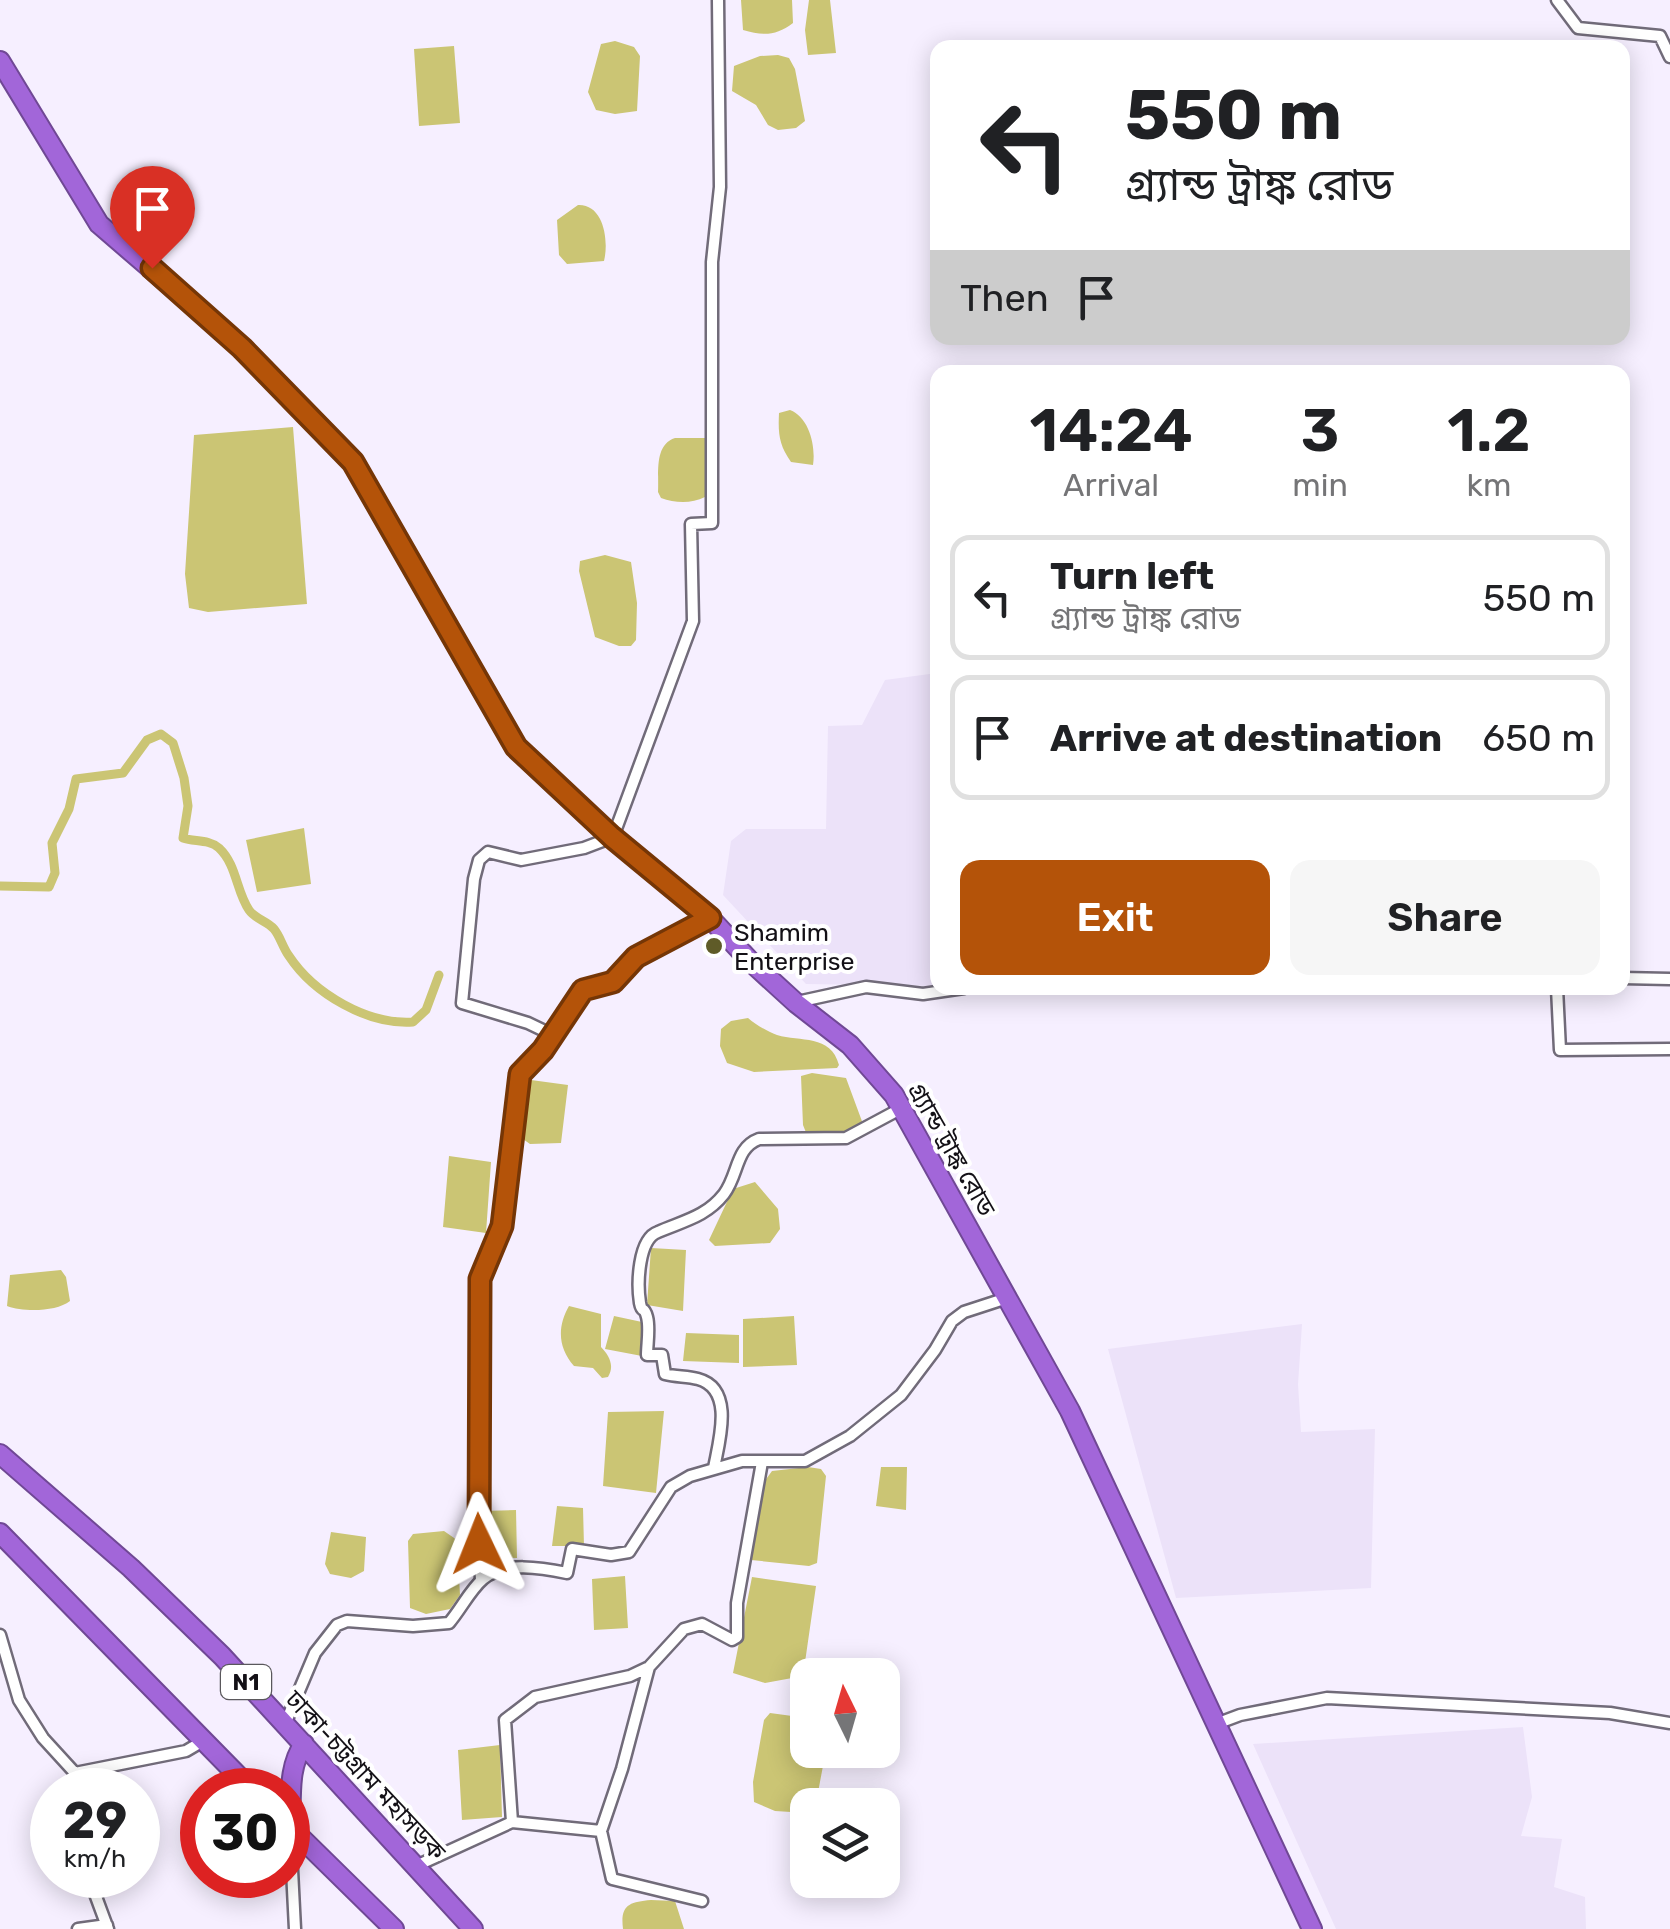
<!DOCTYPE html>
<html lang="en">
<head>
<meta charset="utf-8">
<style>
  :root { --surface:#fff; --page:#f6f6f6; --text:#202124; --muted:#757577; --line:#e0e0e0; --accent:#b45309 }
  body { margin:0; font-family:Rubik,"Noto Sans Bengali",sans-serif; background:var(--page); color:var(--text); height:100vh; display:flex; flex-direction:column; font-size:38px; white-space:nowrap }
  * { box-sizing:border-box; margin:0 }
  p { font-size:32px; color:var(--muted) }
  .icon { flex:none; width:55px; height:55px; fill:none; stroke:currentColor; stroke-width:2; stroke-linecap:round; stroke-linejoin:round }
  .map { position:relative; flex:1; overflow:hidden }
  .drawer { position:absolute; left:930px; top:365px; width:700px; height:630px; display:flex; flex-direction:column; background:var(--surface); border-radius:20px; box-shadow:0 5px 25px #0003 }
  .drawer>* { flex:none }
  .banner { position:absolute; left:930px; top:40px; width:700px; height:305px; border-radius:20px; box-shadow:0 5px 25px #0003; background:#fff; color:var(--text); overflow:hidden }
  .needle { width:65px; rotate:355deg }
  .controls { position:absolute; left:790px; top:1658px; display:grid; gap:20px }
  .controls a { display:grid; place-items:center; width:110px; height:110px; border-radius:20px; background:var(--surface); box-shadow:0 5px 25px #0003; font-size:50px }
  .speed { position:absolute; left:30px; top:1768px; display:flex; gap:20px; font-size:50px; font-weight:700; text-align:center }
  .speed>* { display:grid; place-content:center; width:130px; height:130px; border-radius:50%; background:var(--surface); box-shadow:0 5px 25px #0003; line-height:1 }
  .speed small { font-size:25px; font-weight:400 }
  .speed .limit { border:15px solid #d22; background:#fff; color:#111 }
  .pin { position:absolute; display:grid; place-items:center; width:85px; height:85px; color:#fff; margin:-102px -42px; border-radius:50% 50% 50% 0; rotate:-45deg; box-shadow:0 0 10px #0007 }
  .pin .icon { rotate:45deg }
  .me { position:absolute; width:110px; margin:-55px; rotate:358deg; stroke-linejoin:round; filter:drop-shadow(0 0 8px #0008) }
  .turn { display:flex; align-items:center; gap:35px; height:210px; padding:0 30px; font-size:45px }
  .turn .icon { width:130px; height:130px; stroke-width:2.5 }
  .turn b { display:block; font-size:70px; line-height:85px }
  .then { display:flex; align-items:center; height:95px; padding:0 30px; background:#0003; gap:20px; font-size:38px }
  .eta { display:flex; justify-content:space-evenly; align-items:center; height:170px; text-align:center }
  .eta b { font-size:60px; font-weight:600; line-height:70px }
  .action { display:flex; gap:20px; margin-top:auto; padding:20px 30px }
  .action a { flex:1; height:115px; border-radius:20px; background:var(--accent); color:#fff; font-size:40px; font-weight:600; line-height:115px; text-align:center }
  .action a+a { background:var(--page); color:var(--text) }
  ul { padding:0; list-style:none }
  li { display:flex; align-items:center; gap:30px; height:125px; margin:0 20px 15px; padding:0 10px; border:5px solid var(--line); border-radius:20px }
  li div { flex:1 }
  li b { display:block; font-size:38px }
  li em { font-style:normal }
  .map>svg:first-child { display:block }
</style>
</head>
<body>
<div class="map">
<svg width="1670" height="1929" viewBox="0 0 1670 1929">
  <rect width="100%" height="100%" fill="#f6efff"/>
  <path fill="#ece2f9" d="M937 673V986L806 984 723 895 731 841 746 829H826L828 726 862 725 885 680Z
    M1302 1324 1298 1384 1301 1432 1375 1429 1371 1588 1176 1598 1108 1349Z
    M1523 1727 1532 1797 1521 1836 1562 1839 1554 1887 1585 1897 1586 1929H1336L1253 1744Z"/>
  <path fill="#cbc574" d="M741 0H792L793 23C776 36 763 36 743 30Z
    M809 0H830L836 53 808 55 805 30Z
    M615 41 634 47 640 56 637 111 615 114 596 110 588 92 601 44Z
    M454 46 460 123 419 126 414 49Z
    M778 55 789 58 795 69 805 121 796 128 778 130 768 125 756 105 732 91 734 66 760 56Z
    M578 205C604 204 609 241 604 261L567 264 559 255 557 220Z
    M790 410C809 417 816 446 813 465L791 462C779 445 778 434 779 413Z
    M293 427 307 604 208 612 189 608 185 574 194 435Z
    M675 438H705L708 446 705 497C691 504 675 503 661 498L658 492C659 473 654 445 675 438Z
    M605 555 631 562 637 603 636 640 631 646H619L595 637 579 571 580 561Z
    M304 828 311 884 257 892 246 840Z
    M748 1018C756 1025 767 1031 777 1035 800 1042 831 1034 839 1065L837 1068 754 1072 727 1063 720 1046 721 1029 731 1021Z
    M812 1073 846 1078 863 1124 847 1134 807 1135 803 1125 801 1076Z
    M531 1080 568 1085 561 1143 530 1144 520 1137 523 1098Z
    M449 1156 491 1162 486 1233 443 1227Z
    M755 1182 778 1209 780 1229 770 1243 715 1246 709 1240 733 1189Z
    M651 1248 686 1250 683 1311 647 1305Z
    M61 1270 66 1277 70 1301C56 1312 23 1312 7 1306L10 1275Z
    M569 1306 601 1314V1347C609 1355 615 1366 608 1377L602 1378 593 1368 574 1366C558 1348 557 1327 569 1306Z
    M614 1316 642 1322V1356L605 1349Z
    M794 1316 797 1365 743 1367V1319Z
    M686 1333 739 1335V1363L683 1361Z
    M664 1411 656 1493 603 1486 608 1412Z
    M808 1467 821 1469 826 1476 817 1563 809 1566 751 1560 761 1486 772 1471Z
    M881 1467H907L906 1510 876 1506Z
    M557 1506 583 1508 584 1546H552Z
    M516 1510 517 1558 485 1557 483 1511Z
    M444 1531 457 1540 460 1595 450 1609 426 1614 410 1608 408 1541 413 1534Z
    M331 1532 366 1537 364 1571 351 1578 330 1574 325 1564Z
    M625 1576 628 1628 594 1630 592 1579Z
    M752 1577 816 1586 803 1676 765 1683 733 1673Z
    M770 1713 807 1718 808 1750H826L816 1803 808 1805 807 1813 775 1811 754 1802 753 1782 764 1720Z
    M500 1745 502 1817 462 1820 458 1750Z
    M651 1900 675 1901 684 1929H623C620 1905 629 1902 651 1900Z"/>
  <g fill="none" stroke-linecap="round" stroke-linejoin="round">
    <path stroke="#cbc574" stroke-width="9" d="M0 886 49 887 55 873 52 843 69 809 76 779 123 773 147 740 161 734 173 743 184 778 188 806 183 838C194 842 209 839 219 848 237 865 236 891 249 910 255 919 267 921 274 929 280 936 283 948 289 956 314 994 368 1025 413 1022L426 1010 439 975"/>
    <g stroke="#716b79" stroke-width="15">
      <path id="street" d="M1557 0 1578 28 1660 36 1670 57
        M1622 978 1670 979
        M1557 988 1560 1050 1670 1049
        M797 1002 866 987 923 994 964 988
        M553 1035 528 1023 462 1003 474 879 479 860 488 852 521 860 584 848 613 837 693 621 691 524 712 523V262L720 187 718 0
        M714 1468C719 1441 735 1389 698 1379 687 1376 676 1377 665 1374L662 1355H647C647 1344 650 1328 647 1317 644 1305 642 1314 640 1303 637 1284 638 1239 658 1232 683 1221 706 1217 724 1194 739 1174 735 1148 759 1139L846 1138 902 1108
        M481 1580 477 1509 480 1279 502 1226 520 1074 543 1050 583 990 613 982 636 957 710 918
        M0 1635 19 1700 43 1738 75 1773 79 1790
        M285 1724 315 1653 337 1625 347 1621 413 1626 449 1623C461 1609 470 1590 483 1579 503 1561 543 1568 567 1573L572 1549 611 1555 629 1552 671 1487 690 1476 742 1461H805L850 1436 901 1395 935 1350 952 1321 964 1312 1007 1298
        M1216 1724 1240 1715 1327 1698 1610 1713 1670 1723
        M75 1773 186 1751 203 1741
        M512 1822 601 1831 612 1879 702 1901
        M290 1830 295 1929
        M601 1831 622 1769 649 1667
        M416 1866 512 1822 505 1720 535 1697 630 1676 649 1667 684 1629 702 1624 732 1640 737 1637V1603L762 1462
        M88 1875 108 1929
        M78 1929 107 1925"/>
    </g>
    <g stroke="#704895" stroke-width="22">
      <path id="highway" d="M0 61 99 224 242 347 353 462 516 747 613 837 710 918 750 961 796 1003 850 1045 894 1095 1070 1411 1312 1929
        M0 1454 131 1568 222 1656 473 1929
        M0 1533 252 1790
        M288 1825 394 1929
        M290 1828C292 1799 287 1768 304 1744"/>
    </g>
    <use href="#street" stroke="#fff" stroke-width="10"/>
    <use href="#highway" stroke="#a266d9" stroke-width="18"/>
  </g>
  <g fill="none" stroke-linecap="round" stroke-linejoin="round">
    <g stroke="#753606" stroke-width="25">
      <path id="route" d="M152 268 242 348 353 462 516 747 612 837 710 918 636 957 613 982 583 990 543 1050 520 1074 502 1226 480 1279 479 1544"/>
    </g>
    <use href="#route" stroke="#b45309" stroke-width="18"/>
  </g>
  <circle fill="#5f5b28" stroke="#fff" stroke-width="4" cx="714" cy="946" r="10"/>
  <g text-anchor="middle" stroke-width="8" stroke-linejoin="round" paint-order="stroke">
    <rect fill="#fff" stroke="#5a585c" stroke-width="2.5" x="221" y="1665" width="50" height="34" rx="8"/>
    <g font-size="22" font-weight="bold" fill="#131016">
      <text x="246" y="1690">N1</text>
    </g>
    <g font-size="25" fill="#131016" stroke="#fff" text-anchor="start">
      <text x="734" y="941">Shamim<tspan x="734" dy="29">Enterprise</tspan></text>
    </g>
    <g font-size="25" fill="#131016" stroke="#fff">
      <text transform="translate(952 1149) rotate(60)" y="9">গ্র্যান্ড ট্রাঙ্ক রোড</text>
      <text transform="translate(366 1775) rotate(47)" y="9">ঢাকা-চট্টগ্রাম মহাসড়ক</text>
    </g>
  </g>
</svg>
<div class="controls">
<a><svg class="needle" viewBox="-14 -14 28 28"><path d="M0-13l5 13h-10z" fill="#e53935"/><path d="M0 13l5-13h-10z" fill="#757577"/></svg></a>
<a><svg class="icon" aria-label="layers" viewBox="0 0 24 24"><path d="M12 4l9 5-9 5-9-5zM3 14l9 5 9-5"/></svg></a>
</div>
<div class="speed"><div>29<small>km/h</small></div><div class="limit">30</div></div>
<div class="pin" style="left:152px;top:268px;background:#d93025"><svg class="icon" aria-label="arrive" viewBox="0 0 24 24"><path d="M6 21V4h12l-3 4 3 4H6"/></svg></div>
<svg class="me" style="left:479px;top:1544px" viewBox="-20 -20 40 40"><path d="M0-17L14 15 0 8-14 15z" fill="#b45309" stroke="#fff" stroke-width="4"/></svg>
<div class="banner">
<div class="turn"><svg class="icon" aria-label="left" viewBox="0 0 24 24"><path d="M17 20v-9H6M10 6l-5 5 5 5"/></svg><div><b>550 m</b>গ্র্যান্ড ট্রাঙ্ক রোড</div></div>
<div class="then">Then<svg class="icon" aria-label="arrive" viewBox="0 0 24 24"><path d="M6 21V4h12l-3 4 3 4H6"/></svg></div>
</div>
<section class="drawer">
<div class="eta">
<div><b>14:24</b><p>Arrival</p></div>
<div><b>3</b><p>min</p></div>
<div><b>1.2</b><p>km</p></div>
</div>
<ul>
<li><svg class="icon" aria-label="left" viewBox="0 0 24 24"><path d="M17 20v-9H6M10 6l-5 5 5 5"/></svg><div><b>Turn left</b><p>গ্র্যান্ড ট্রাঙ্ক রোড</p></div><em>550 m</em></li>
<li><svg class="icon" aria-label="arrive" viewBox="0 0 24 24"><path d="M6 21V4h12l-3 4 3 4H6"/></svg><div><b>Arrive at destination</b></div><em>650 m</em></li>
</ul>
<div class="action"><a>Exit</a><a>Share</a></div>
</section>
</div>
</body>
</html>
